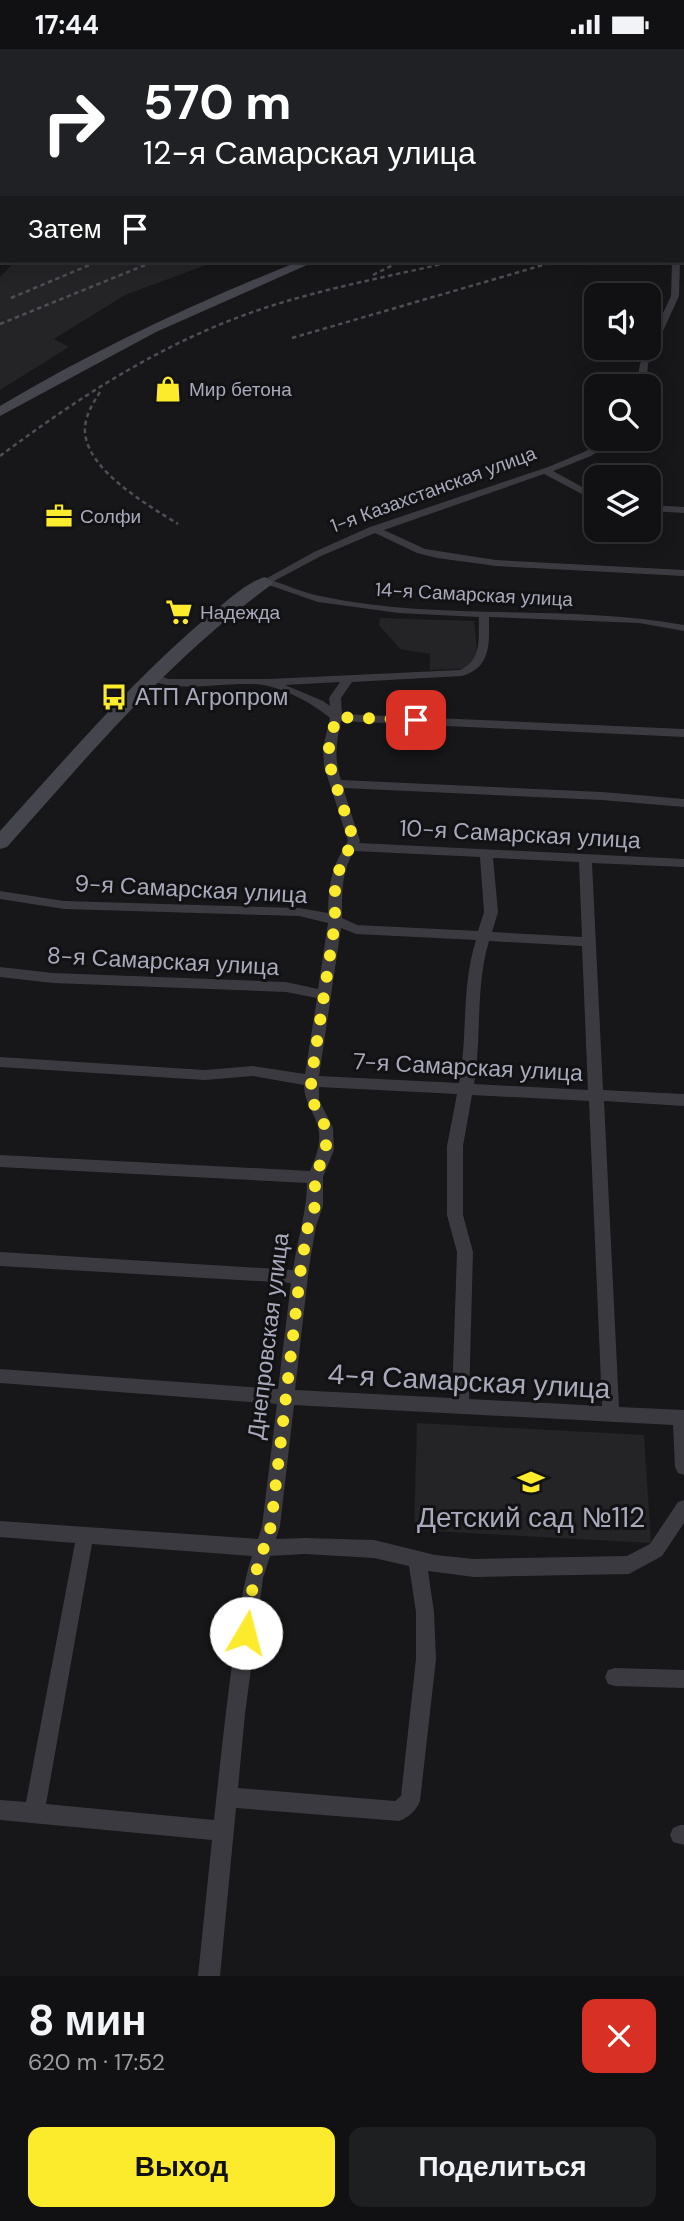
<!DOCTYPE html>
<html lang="ru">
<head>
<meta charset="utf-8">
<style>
  :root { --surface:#111113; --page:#1e1f21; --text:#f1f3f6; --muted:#9c9da0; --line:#303133; --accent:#fcea2c }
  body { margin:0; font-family:"DM Sans",sans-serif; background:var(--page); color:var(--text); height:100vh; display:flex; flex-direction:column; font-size:26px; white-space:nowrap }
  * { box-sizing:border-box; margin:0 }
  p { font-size:23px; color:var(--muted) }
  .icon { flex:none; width:38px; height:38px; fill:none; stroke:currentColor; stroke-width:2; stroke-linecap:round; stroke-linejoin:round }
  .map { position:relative; height:1927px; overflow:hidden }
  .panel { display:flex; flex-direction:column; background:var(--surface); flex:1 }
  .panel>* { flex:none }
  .top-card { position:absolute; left:0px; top:0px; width:684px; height:214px; box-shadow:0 4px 18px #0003,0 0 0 2px var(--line); background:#202124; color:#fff; overflow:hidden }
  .controls { position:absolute; left:584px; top:234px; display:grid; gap:14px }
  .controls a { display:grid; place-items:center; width:77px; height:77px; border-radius:14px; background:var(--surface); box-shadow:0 4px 18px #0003,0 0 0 2px var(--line); font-size:35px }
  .pin { position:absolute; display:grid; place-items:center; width:60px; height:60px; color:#fff; margin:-30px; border-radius:14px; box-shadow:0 4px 10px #0006 }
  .me { position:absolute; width:77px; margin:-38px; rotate:8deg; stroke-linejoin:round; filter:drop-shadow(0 0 5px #0008) }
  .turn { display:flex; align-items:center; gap:24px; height:147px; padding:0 28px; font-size:32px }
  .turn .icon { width:91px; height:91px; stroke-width:2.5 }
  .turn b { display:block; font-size:49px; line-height:60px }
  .then { display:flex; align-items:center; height:66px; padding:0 28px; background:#0003; gap:14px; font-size:26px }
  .round { display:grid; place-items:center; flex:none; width:74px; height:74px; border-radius:14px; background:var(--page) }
  .overview { display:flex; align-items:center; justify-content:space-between; height:119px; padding:0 28px }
  h1 { font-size:42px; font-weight:700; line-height:52px }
  .action { display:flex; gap:14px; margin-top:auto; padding:14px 28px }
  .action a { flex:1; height:80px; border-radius:14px; background:var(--accent); color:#111; font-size:28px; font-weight:700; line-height:80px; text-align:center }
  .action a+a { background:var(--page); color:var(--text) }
  .status { display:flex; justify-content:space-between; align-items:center; height:49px; padding:0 35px; background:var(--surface); direction:ltr }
  .status svg { height:19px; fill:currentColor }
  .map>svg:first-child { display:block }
</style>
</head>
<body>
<div class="status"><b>17:44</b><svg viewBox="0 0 49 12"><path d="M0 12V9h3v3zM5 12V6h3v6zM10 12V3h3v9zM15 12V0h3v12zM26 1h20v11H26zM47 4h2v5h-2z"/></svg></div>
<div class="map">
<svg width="684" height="1927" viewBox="0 0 684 1927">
  <rect width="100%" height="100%" fill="#171719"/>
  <path fill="#242326" d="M15 212H217L125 246 54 290 69 298 0 341V228Z
    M380 569 474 572 478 611 472 617 461 620 430 621V605L400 600 379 576Z
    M417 1374 644 1386 651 1494 414 1481Z"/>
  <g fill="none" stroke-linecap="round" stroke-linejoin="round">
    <path fill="#3a3a40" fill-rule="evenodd" d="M298 0H305L306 2H299Z
      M682 89H684L682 94Z
      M672 212H680L679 247 648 315 646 338H636L640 315 647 299H649V294L671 247Z
      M606 390H617L591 407 553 422 597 446V453L544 425 384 481 425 500 496 511 684 521V527L496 517 437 509 417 504 375 484 321 507 274 532C289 537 304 544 320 547 439 573 564 554 684 576V582L639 574 489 568C489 594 492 618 462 627L352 633 341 649 342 665 684 680V688L341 672C336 694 334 710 341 731L602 743 684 750V758L602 751 343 739 360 792 359 794 684 810V818L592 814 603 1041 684 1045V1057L604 1052 619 1358 684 1361V1426L678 1424 675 1418 673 1376 294 1356 280 1477 276 1490 305 1489 374 1491 435 1506 474 1510 627 1507 650 1495 678 1453 684 1451V1474L662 1507 629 1525 474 1528 428 1522 434 1563 436 1610 420 1752C416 1762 409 1768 399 1772L236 1759 220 1927H198L212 1791 0 1771V1751L26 1753 75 1494 0 1488V1472L258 1490 262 1477 277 1355 0 1334V1320L278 1340 291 1234 0 1217V1203L293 1221C297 1191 307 1163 307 1134L0 1118V1106L310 1122C316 1108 322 1093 318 1078 314 1061 305 1057 304 1036L253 1027 205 1031 0 1018V1008L205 1021 253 1017 305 1025 317 949 286 943 53 934 0 928V918L53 924 286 933 318 940 328 874 299 867 64 860 0 850V842L64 852 299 859 328 864C329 833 331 819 348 792L324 717 323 699 330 669C313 655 290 642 268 637 236 629 172 648 146 628L152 625 169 630H269L460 621C483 610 478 589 479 568L399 564 318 553 260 533 314 503 370 478 548 418 584 403ZM340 633 329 649 330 657 323 652 285 636ZM354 802 480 808 484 863 478 882 357 876 342 869C342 846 341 823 354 802ZM493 809 579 813 582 888 492 883 498 863ZM341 879 356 885 476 891C461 938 468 987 459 1034L319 1027ZM489 892 582 897 588 1041 474 1035C482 988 475 939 489 892ZM319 1038 457 1045 447 1097V1166L457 1203 452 1349 295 1341 309 1218 316 1177 323 1157V1128L334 1101 333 1079 319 1051ZM472 1046 589 1052 602 1357 469 1350 473 1203 463 1166V1097ZM92 1495 252 1507C242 1537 239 1569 234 1601 226 1658 220 1715 214 1771L46 1755ZM305 1505 374 1509 409 1517 416 1563V1610L401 1747 395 1752 238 1739 245 1665 263 1529 270 1507Z
      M649 456 684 458V464L649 462Z
      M615 1619 684 1621V1639L615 1637 608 1635 605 1628 608 1621Z
      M680 1776H684V1796L673 1793 670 1786 673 1779Z"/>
    <path fill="#45454e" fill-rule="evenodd" d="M300 212H316L156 283 0 367V357C96 300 196 253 300 212Z
      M265 528 273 533 271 536C169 610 90 705 7 798L0 800V782C68 707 134 629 212 564 227 552 247 533 265 528Z"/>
    <path stroke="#4e4e57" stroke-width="2.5" stroke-dasharray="4.5 3.5" stroke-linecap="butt" d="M450 2 456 0
      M0 188 2 186
      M373 226 401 212
      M11 249 99 212
      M0 275 155 212
      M292 289 557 212
      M100 343C92 356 84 368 85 384 89 423 148 456 178 475
      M0 407C74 352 151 301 239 268 308 242 383 229 455 212"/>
  </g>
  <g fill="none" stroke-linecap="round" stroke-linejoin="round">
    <path stroke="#fcea2c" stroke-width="12" stroke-dasharray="0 21.6" d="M246 1584 254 1529 271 1477 301 1218 308 1177 315 1157V1128L326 1101V1079L312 1051 311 1032 335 873V841L341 813 354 792 330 717 329 699 336 668 416 671"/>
  </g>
  <defs>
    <g id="shop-bare" transform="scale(2.1)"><path d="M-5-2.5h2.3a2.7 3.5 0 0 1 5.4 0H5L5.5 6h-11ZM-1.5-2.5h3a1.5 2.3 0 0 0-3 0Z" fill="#fcea2c" stroke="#121214" stroke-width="2.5" paint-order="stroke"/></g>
    <g id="office-bare" transform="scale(2.1)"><path d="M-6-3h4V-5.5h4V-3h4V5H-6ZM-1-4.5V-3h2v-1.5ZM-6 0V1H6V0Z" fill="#fcea2c" stroke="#121214" stroke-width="2.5" paint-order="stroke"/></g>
    <g id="supermarket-bare" transform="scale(2.1)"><path d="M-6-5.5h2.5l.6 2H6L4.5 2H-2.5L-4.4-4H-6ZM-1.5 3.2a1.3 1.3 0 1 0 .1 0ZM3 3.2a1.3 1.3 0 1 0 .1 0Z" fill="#fcea2c" stroke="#121214" stroke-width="2.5" paint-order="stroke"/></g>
    <g id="bus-bare" transform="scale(2.1)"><path d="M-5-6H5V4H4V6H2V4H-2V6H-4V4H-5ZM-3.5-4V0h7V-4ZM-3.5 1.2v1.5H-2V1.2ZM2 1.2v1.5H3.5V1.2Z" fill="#fcea2c" stroke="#121214" stroke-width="2.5" paint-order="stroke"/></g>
    <g id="school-bare" transform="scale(2.1)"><path d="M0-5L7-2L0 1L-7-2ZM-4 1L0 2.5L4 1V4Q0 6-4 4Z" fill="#fcea2c" stroke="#121214" stroke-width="2.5" paint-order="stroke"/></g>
  </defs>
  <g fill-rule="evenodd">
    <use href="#shop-bare" x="168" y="340"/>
    <use href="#office-bare" x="59" y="467"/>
    <use href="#supermarket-bare" x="179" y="563"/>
    <use href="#bus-bare" x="114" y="648"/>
    <use href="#school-bare" x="531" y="1433"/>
  </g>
  <g text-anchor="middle" stroke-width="6" stroke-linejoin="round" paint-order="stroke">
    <g font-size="19" fill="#a8a9ba" stroke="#121214" text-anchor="start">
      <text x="189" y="347">Мир бетона</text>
      <text x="80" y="474">Солфи</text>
      <text x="200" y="570">Надежда</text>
    </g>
    <g font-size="19" fill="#a8a9ba" stroke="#121214">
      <text transform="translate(433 440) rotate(-20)" y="7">1-я Казахстанская улица</text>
      <text transform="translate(474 545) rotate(3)" y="7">14-я Самарская улица</text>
    </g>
    <g font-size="23" fill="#a8a9ba" stroke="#121214" text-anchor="start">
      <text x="135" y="656">АТП Агропром</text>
    </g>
    <g font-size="23" fill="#a8a9ba" stroke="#121214">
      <text transform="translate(520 785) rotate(3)" y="8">10-я Самарская улица</text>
      <text transform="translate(191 840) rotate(3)" y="8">9-я Самарская улица</text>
      <text transform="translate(163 912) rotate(3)" y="8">8-я Самарская улица</text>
      <text transform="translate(468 1018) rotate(3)" y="8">7-я Самарская улица</text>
      <text transform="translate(268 1287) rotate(-83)" y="8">Днепровская улица</text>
    </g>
    <g font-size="28" fill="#a8a9ba" stroke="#121214">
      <text transform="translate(469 1332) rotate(3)" y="10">4-я Самарская улица</text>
    </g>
    <g font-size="28" fill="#a8a9ba" stroke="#121214">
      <text x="531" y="1478">Детский сад №112</text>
    </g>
  </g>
</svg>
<div class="controls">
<a><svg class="icon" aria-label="sound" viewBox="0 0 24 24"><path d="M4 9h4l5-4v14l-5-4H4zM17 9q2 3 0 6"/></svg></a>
<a><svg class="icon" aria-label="search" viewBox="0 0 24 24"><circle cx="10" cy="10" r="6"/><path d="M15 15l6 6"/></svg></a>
<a><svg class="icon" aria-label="layers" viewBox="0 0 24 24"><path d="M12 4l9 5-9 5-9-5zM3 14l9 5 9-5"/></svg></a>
</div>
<div class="pin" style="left:416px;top:671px;background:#d93025"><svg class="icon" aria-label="arrive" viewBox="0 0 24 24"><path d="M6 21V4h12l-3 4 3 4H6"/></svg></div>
<svg class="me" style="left:246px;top:1584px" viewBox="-20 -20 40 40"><circle r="19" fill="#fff"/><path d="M0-13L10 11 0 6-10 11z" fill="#fcea2c"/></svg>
<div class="top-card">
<div class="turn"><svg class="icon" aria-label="right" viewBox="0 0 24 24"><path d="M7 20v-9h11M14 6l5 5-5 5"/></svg><div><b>570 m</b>12-я Самарская улица</div></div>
<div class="then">Затем<svg class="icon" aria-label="arrive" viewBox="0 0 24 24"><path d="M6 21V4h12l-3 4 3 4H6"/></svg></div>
</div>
</div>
<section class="panel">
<div class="overview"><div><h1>8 мин</h1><p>620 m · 17:52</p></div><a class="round" style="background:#d93025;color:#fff"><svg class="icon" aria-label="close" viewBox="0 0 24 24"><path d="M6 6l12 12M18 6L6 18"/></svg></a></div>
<div class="action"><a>Выход</a><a>Поделиться</a></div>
</section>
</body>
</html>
